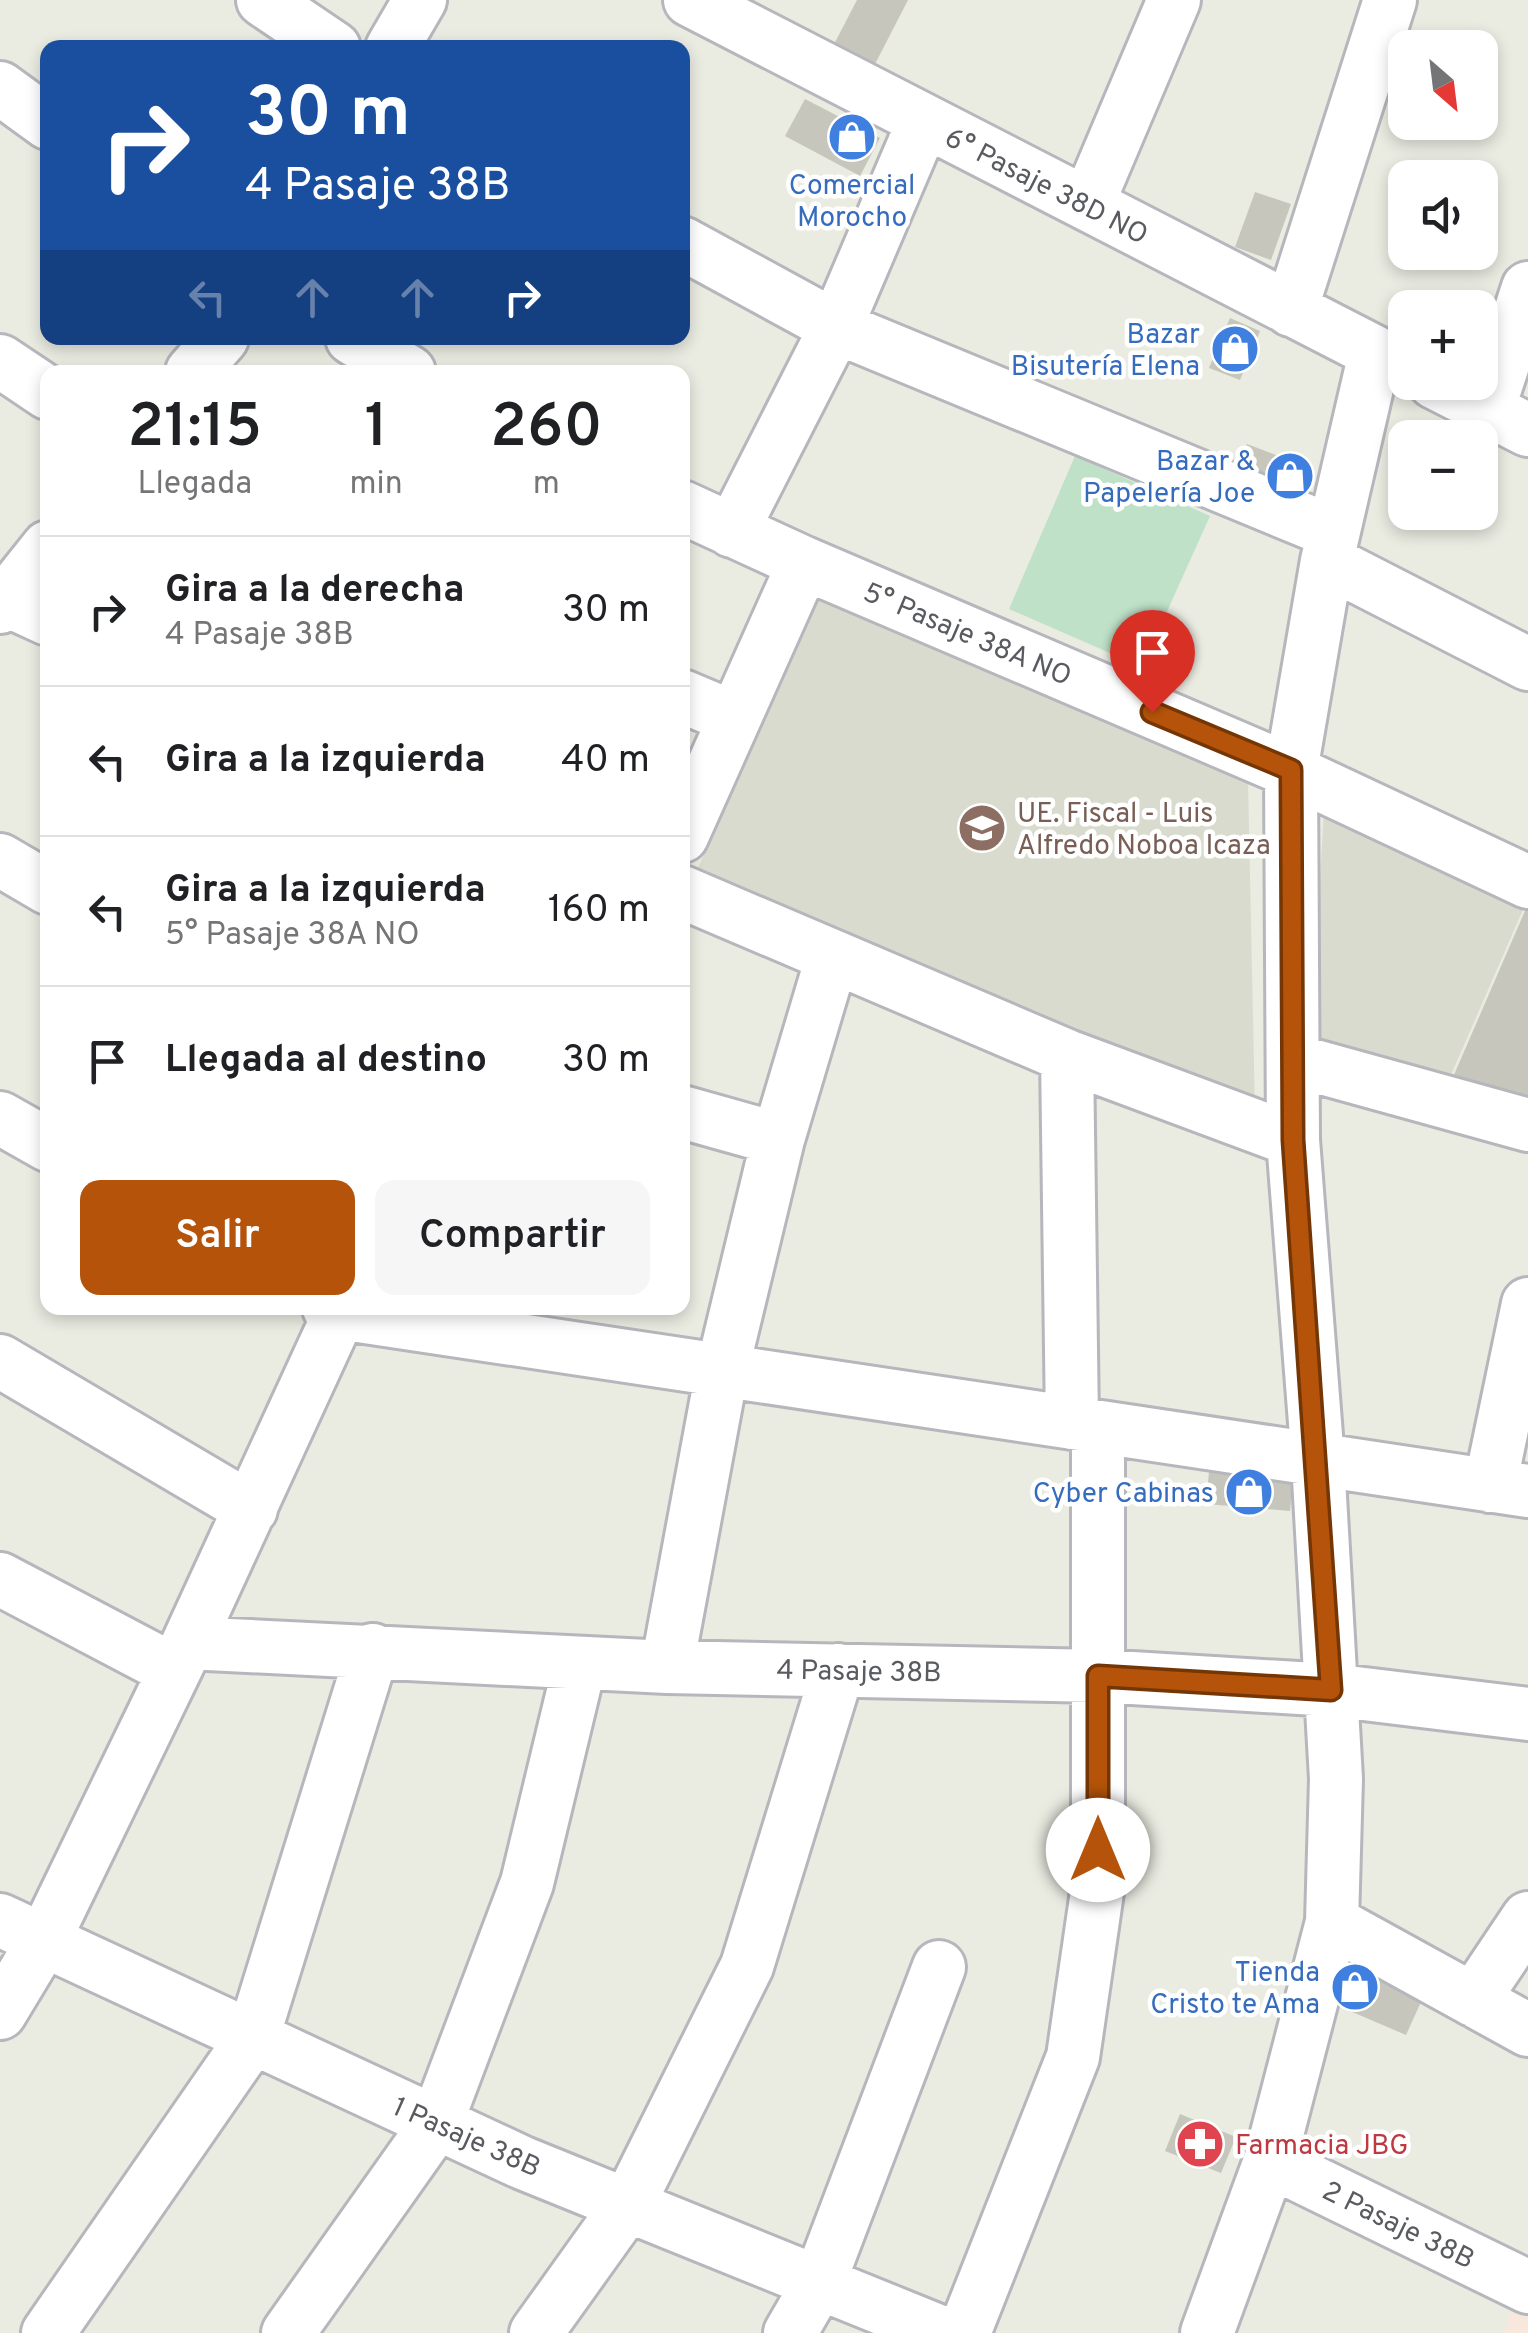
<!DOCTYPE html>
<html lang="es">
<head>
<meta charset="utf-8">
<style>
  :root { --surface:#fff; --page:#f6f6f6; --text:#202124; --muted:#757577; --line:#e0e0e0; --accent:#b45309 }
  body { margin:0; font-family:Overpass,sans-serif; background:var(--page); color:var(--text); height:100vh; display:flex; flex-direction:column; font-size:38px; white-space:nowrap }
  * { box-sizing:border-box; margin:0 }
  p { font-size:32px; color:var(--muted) }
  .icon { flex:none; width:55px; height:55px; fill:none; stroke:currentColor; stroke-width:2; stroke-linecap:round; stroke-linejoin:round }
  .map { position:relative; flex:1; overflow:hidden }
  .sheet { position:absolute; left:40px; top:365px; width:650px; height:950px; display:flex; flex-direction:column; background:var(--surface); border-radius:20px; box-shadow:0 5px 15px #0003 }
  .sheet>* { flex:none }
  .banner { position:absolute; left:40px; top:40px; width:650px; height:305px; border-radius:20px; box-shadow:0 5px 15px #0003; background:#1a4fa0; color:#fff; overflow:hidden }
  .needle { width:65px; rotate:152deg }
  .buttons { position:absolute; left:1388px; top:30px; display:grid; gap:20px }
  .buttons a { display:grid; place-items:center; width:110px; height:110px; border-radius:20px; background:var(--surface); box-shadow:0 5px 15px #0003; font-size:50px }
  .pin { position:absolute; display:grid; place-items:center; width:85px; height:85px; color:#fff; margin:-102px -42px; border-radius:50% 50% 50% 0; rotate:-45deg; box-shadow:0 0 10px #0007 }
  .pin .icon { rotate:45deg }
  .me { position:absolute; width:110px; margin:-55px; rotate:0deg; stroke-linejoin:round; filter:drop-shadow(0 0 8px #0008) }
  .turn { display:flex; align-items:center; gap:35px; height:210px; padding:0 40px; font-size:45px }
  .turn .icon { width:130px; height:130px; stroke-width:2.5 }
  .turn b { display:block; font-size:70px; line-height:85px }
  .lanes { display:flex; align-items:center; height:95px; padding:0 40px; background:#0003; justify-content:center; gap:50px; direction:ltr }
  .lanes .off { opacity:.35 }
  .eta { display:flex; justify-content:space-evenly; align-items:center; height:170px; text-align:center }
  .eta b { font-size:60px; font-weight:600; line-height:70px }
  .button { display:flex; gap:20px; margin-top:auto; padding:20px 40px }
  .button a { flex:1; height:115px; border-radius:20px; background:var(--accent); color:#fff; font-size:40px; font-weight:600; line-height:115px; text-align:center }
  .button a+a { background:var(--page); color:var(--text) }
  ul { padding:0; list-style:none }
  li { display:flex; align-items:center; gap:30px; height:150px; padding:0 40px; border-top:2px solid var(--line) }
  li div { flex:1 }
  li b { display:block; font-size:38px }
  li em { font-style:normal }
  .map>svg:first-child { display:block }
</style>
</head>
<body>
<div class="map">
<svg width="1528" height="2333" viewBox="0 0 1528 2333">
  <rect width="100%" height="100%" fill="#eaebe1"/>
  <path fill="#dadbcf" d="M815 598 1248 783 1255 1113 696 873Z
    M1324 810 1525 905 1447 1084 1310 1046Z"/>
  <path fill="#f8e7dd" d="M1512 2311 1528 2320V2333H1503Z"/>
  <path fill="#bfe1c8" d="M1075 456 1210 516 1142 667 1009 609Z"/>
  <path fill="#c6c6bd" d="M857 0H908L873 68 832 48Z
    M805 99 880 138 860 176 785 136Z
    M1255 192 1291 204 1271 260 1235 247Z
    M1230 318 1260 331 1240 380 1209 368Z
    M1247 444 1313 469 1300 502 1233 477Z
    M1528 904V1098L1450 1084Z
    M1209 1472 1293 1479 1290 1511 1206 1504Z
    M1355 1960 1426 1991 1406 2035 1336 2005Z
    M1180 2114 1236 2137 1221 2173 1165 2151Z"/>
  <g fill="none" stroke-linecap="round" stroke-linejoin="round">
    <g stroke="#b6b7bc" stroke-width="58">
      <path id="minor" d="M263 0 334 48
        M690 0 1404 367
        M392 48 420 0
        M0 88 48 123
        M1088 203 1174 0
        M682 243 836 327 1333 532
        M1291 310 1390 0
        M352 338 409 372
        M0 361 48 393
        M192 372 222 338
        M1434 382 1528 430
        M1488 410 1528 288
        M682 507 804 563 1291 771 1528 882
        M732 531 836 327 923 123
        M1327 561 1528 664
        M0 597 48 619
        M0 607 48 547
        M682 696 734 718
        M682 836 804 563
        M0 860 48 888
        M682 892 1067 1056 1293 1140
        M1067 1056 1072 1423
        M1293 1060 1528 1125
        M682 1112 778 1139
        M0 1118 48 1145
        M329 1308 339 1313 1528 1491
        M0 1361 251 1509
        M1490 1486 1528 1304
        M0 1579 173 1670
        M188 1643 667 1667 1099 1676 1331 1690 1528 1714
        M667 1667 722 1371 778 1139 832 958
        M0 1920 523 2163 943 2333
        M1332 1922 1528 2030
        M1473 2000 1528 1918
        M0 2013 44 1940 188 1643 342 1308
        M1270 2161 1528 2287
        M48 2333 253 2037 373 1650
        M288 2333 436 2124 527 1883 580 1663
        M536 2333 629 2203 747 1966 838 1670
        M790 2333 819 2283 939 1967
        M964 2333 1073 2057 1098 1885V1427
        M1207 2333 1270 2161 1332 1922 1336 1779 1318 1461 1293 1140 1291 771 1327 561 1375 353"/>
    </g>
    <use href="#minor" stroke="#fff" stroke-width="52"/>
  </g>
  <g fill="none" stroke-linecap="round" stroke-linejoin="round">
    <g stroke="#753606" stroke-width="25">
      <path id="route" d="M1098 1850V1676L1331 1690 1293 1140 1291 770 1152 712"/>
    </g>
    <use href="#route" stroke="#b45309" stroke-width="18"/>
  </g>
  <defs>
    <g id="shop-disc" transform="scale(2.5)"><circle r="9.5" fill="#3f7fe0" stroke="#fff"/><path d="M-5-2.5h2.3a2.7 3.5 0 0 1 5.4 0H5L5.5 6h-11ZM-1.5-2.5h3a1.5 2.3 0 0 0-3 0Z" fill="#fff"/></g>
    <g id="school-disc" transform="scale(2.5)"><circle r="9.5" fill="#8d6e63" stroke="#fff"/><path d="M0-5L7-2L0 1L-7-2ZM-4 1L0 2.5L4 1V4Q0 6-4 4Z" fill="#fff"/></g>
    <g id="pharmacy-disc" transform="scale(2.5)"><circle r="9.5" fill="#e0444e" stroke="#fff"/><path d="M-2-6h4v4h4v4h-4v4h-4v-4h-4v-4h4Z" fill="#fff"/></g>
  </defs>
  <g fill-rule="evenodd">
    <use href="#shop-disc" x="852" y="137"/>
    <use href="#shop-disc" x="1235" y="349"/>
    <use href="#shop-disc" x="1290" y="476"/>
    <use href="#school-disc" x="982" y="828"/>
    <use href="#shop-disc" x="1249" y="1492"/>
    <use href="#shop-disc" x="1355" y="1987"/>
    <use href="#pharmacy-disc" x="1200" y="2144"/>
  </g>
  <g text-anchor="middle" stroke-width="9" stroke-linejoin="round" paint-order="stroke">
    <g font-size="28" fill="#366cbe" stroke="#fff" text-anchor="end">
      <text x="852" y="194" text-anchor="middle">Comercial<tspan x="852" dy="32">Morocho</tspan></text>
      <text x="1200" y="343">Bazar<tspan x="1200" dy="32">Bisutería Elena</tspan></text>
      <text x="1255" y="470">Bazar &amp;<tspan x="1255" dy="32">Papelería Joe</tspan></text>
      <text x="1214" y="1502">Cyber Cabinas</text>
      <text x="1320" y="1981">Tienda<tspan x="1320" dy="32">Cristo te Ama</tspan></text>
    </g>
    <g font-size="28" fill="#595b60" stroke="#fff">
      <text transform="translate(1047 185) rotate(27)" y="10">6° Pasaje 38D NO</text>
      <text transform="translate(968 633) rotate(23)" y="10">5° Pasaje 38A NO</text>
      <text transform="translate(859 1670) rotate(1)" y="10">4 Pasaje 38B</text>
      <text transform="translate(467 2136) rotate(24)" y="10">1 Pasaje 38B</text>
      <text transform="translate(1399 2224) rotate(26)" y="10">2 Pasaje 38B</text>
    </g>
    <g font-size="28" fill="#785e54" stroke="#fff" text-anchor="start">
      <text x="1017" y="822">UE. Fiscal - Luis<tspan x="1017" dy="32">Alfredo Noboa Icaza</tspan></text>
    </g>
    <g font-size="28" fill="#be3a42" stroke="#fff" text-anchor="start">
      <text x="1235" y="2154">Farmacia JBG</text>
    </g>
  </g>
</svg>
<div class="buttons">
<a><svg class="needle" viewBox="-14 -14 28 28"><path d="M0-13l5 13h-10z" fill="#e53935"/><path d="M0 13l5-13h-10z" fill="#757577"/></svg></a>
<a><svg class="icon" aria-label="sound" viewBox="0 0 24 24"><path d="M4 9h4l5-4v14l-5-4H4zM17 9q2 3 0 6"/></svg></a>
<a>+</a>
<a>−</a>
</div>
<div class="pin" style="left:1152px;top:712px;background:#d93025"><svg class="icon" aria-label="arrive" viewBox="0 0 24 24"><path d="M6 21V4h12l-3 4 3 4H6"/></svg></div>
<svg class="me" style="left:1098px;top:1850px" viewBox="-20 -20 40 40"><circle r="19" fill="#fff"/><path d="M0-13L10 11 0 6-10 11z" fill="#b45309"/></svg>
<div class="banner">
<div class="turn"><svg class="icon" aria-label="right" viewBox="0 0 24 24"><path d="M7 20v-9h11M14 6l5 5-5 5"/></svg><div><b>30 m</b>4 Pasaje 38B</div></div>
<div class="lanes"><svg class="icon off" aria-label="left" viewBox="0 0 24 24"><path d="M17 20v-9H6M10 6l-5 5 5 5"/></svg><svg class="icon off" aria-label="ahead" viewBox="0 0 24 24"><path d="M12 20V5M6 11l6-6 6 6"/></svg><svg class="icon off" aria-label="ahead" viewBox="0 0 24 24"><path d="M12 20V5M6 11l6-6 6 6"/></svg><svg class="icon" aria-label="right" viewBox="0 0 24 24"><path d="M7 20v-9h11M14 6l5 5-5 5"/></svg></div>
</div>
<section class="sheet">
<div class="eta">
<div><b>21:15</b><p>Llegada</p></div>
<div><b>1</b><p>min</p></div>
<div><b>260</b><p>m</p></div>
</div>
<ul>
<li><svg class="icon" aria-label="right" viewBox="0 0 24 24"><path d="M7 20v-9h11M14 6l5 5-5 5"/></svg><div><b>Gira a la derecha</b><p>4 Pasaje 38B</p></div><em>30 m</em></li>
<li><svg class="icon" aria-label="left" viewBox="0 0 24 24"><path d="M17 20v-9H6M10 6l-5 5 5 5"/></svg><div><b>Gira a la izquierda</b></div><em>40 m</em></li>
<li><svg class="icon" aria-label="left" viewBox="0 0 24 24"><path d="M17 20v-9H6M10 6l-5 5 5 5"/></svg><div><b>Gira a la izquierda</b><p>5° Pasaje 38A NO</p></div><em>160 m</em></li>
<li><svg class="icon" aria-label="arrive" viewBox="0 0 24 24"><path d="M6 21V4h12l-3 4 3 4H6"/></svg><div><b>Llegada al destino</b></div><em>30 m</em></li>
</ul>
<div class="button"><a>Salir</a><a>Compartir</a></div>
</section>
</div>
</body>
</html>
